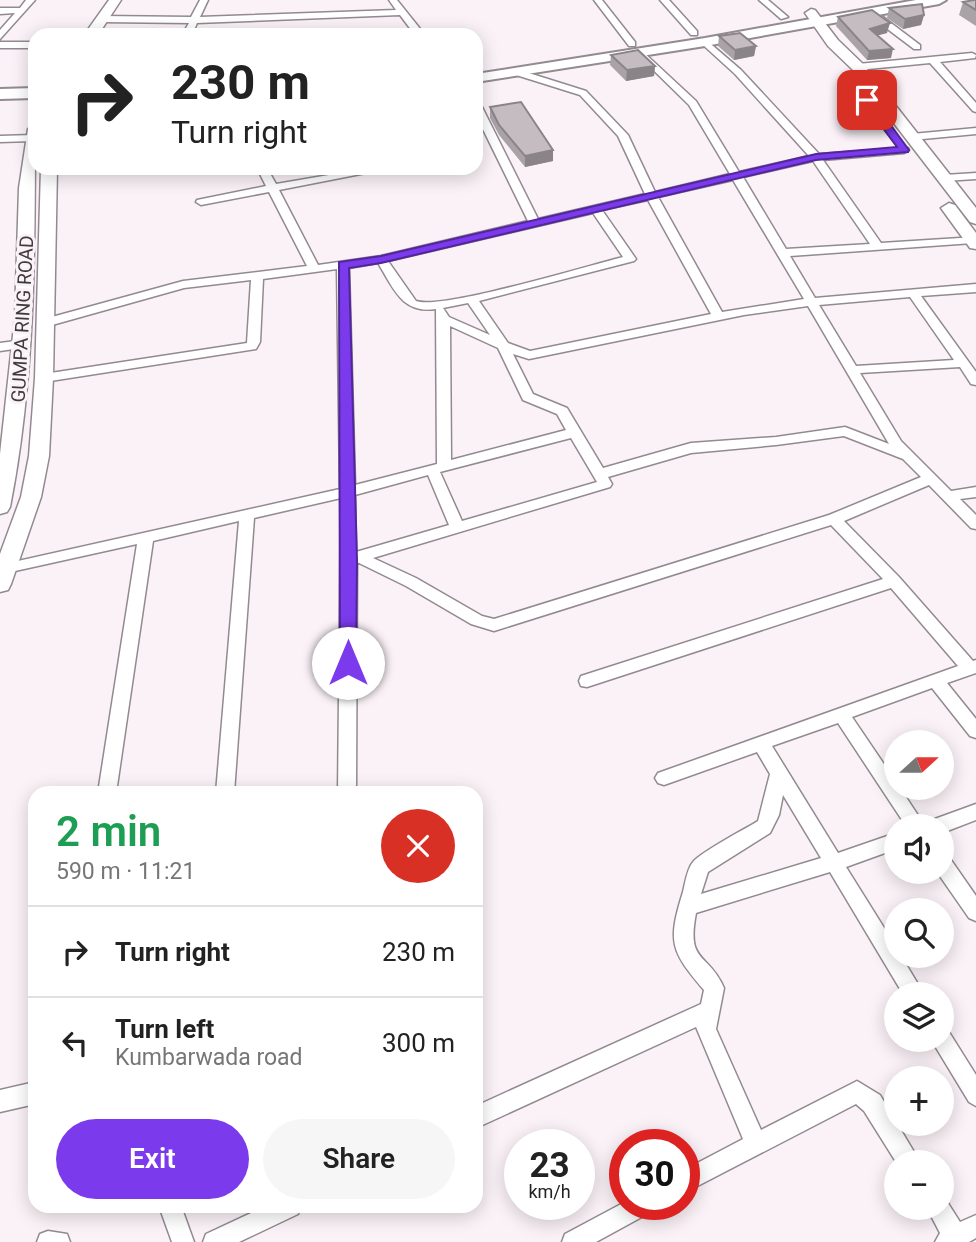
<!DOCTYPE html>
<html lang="en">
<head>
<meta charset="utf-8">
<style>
  :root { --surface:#fff; --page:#f6f6f6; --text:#222; --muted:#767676; --line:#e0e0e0; --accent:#7c3aed }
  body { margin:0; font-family:Roboto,sans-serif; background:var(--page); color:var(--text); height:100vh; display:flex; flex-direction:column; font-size:26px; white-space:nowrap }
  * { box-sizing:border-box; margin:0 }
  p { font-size:23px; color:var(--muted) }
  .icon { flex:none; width:38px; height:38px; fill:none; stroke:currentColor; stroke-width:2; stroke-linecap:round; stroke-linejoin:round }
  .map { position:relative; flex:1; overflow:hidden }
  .panel { position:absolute; left:28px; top:786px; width:455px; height:427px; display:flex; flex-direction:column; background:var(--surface); border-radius:21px; box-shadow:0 4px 18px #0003 }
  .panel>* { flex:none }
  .top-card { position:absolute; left:28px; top:28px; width:455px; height:147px; border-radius:21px; box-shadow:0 4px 18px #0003; background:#fff; color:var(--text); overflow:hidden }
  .needle { width:46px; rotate:69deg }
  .tools { position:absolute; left:884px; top:730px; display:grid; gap:14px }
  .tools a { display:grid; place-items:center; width:70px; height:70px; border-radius:50%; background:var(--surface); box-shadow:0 4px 18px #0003; font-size:35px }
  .speed { position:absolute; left:504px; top:1129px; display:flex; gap:14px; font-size:35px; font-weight:700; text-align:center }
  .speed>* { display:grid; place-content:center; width:91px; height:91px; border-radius:50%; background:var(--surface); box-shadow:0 4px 18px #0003; line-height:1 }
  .speed small { font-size:18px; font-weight:400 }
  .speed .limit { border:10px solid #d22; background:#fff; color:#111 }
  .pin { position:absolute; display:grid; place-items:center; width:60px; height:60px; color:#fff; margin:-30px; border-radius:14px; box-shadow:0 4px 10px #0006 }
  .me { position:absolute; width:77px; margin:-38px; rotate:0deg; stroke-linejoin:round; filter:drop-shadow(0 0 5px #0008) }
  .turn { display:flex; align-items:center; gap:24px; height:147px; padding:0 28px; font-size:32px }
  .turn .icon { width:91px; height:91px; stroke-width:2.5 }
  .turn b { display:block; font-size:49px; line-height:60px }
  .round { display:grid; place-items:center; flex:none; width:74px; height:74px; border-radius:37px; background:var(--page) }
  .summary { display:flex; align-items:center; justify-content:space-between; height:119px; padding:0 28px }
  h1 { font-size:42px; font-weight:600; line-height:52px; color:#1e9e55 }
  .action { display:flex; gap:14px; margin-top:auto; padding:14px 28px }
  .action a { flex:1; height:80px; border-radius:42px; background:var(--accent); color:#fff; font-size:28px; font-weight:600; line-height:80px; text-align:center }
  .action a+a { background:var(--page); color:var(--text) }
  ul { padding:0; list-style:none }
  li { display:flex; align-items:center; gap:21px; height:91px; padding:0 28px; border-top:2px solid var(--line) }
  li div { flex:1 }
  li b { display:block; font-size:26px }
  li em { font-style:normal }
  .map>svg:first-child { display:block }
</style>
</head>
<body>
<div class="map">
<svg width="976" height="1242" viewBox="0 0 976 1242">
  <rect width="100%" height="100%" fill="#fbf2f8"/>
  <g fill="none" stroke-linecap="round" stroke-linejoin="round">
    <g stroke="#928a90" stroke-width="3">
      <path id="street" d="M26 0H35L0 39V30L15 13 0 14V8H20Z
        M200 0H208L200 17 396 10 389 0H397L425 35H415L400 15 197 23 192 35H182L189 23 101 22 97 19 101 16 191 17Z
        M594 0H602L635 42V46H629Z
        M660 0H669L697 31V35H691Z
        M759 0H768L788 17 781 19Z
        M869 11H875L920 45V49H914L869 15Z
        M705 39 741 70 819 154 908 148 909 150 904 153 823 160 881 243 976 237V243H973L790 256 815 298 976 284V292L921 296 976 372V385L971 384 960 367 860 373 901 441 951 491 976 487V497L960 499 976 515V529L971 528 929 485 844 521 899 577 973 661 976 660V673L947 683 976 719V738L970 736 932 688 852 717 896 782V788H900L925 826H906L838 723 772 746 838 853 896 833V849L846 867 896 947V956H901L924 994H903L830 872 696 913C686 965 708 951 724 988L716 1029 761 1130 857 1081 880 1095 920 1162H896L864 1111 856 1104 684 1193V1170L743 1139 696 1027 476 1128V1106L701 1004 704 990C671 951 667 943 683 892 685 884 687 869 693 862 701 852 745 829 758 821L770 774 757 752 664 785 658 783 655 778 658 773 958 666 891 588 587 687 581 686 579 681 581 676 883 579 831 525 494 631 471 624 406 586 357 562 356 793H338L341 498 254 518 234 793H216L239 521 153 541 116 793H98L137 544 6 573 1 572 0 565 340 489 337 269 263 279 260 342 256 349 44 382 38 378 44 374 247 343 251 280 184 288 45 327 39 323 41 320 183 281 307 266 269 192 201 205 196 202 197 200 266 186 257 168H267L276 184 370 168V172L366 173 279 190 318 265 381 256 528 221 476 115V102L481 105 538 219 645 194 618 136 580 95 513 74V70L516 69 586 91 628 135 655 192 730 174 689 105 638 55 636 53 641 50 696 101 739 172 809 156 735 74 702 44V40ZM813 161 870 244 786 249 743 177ZM733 180 804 299 722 312 658 197ZM648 200 711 314 530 351 508 343 479 301 634 261 636 259 602 210ZM593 213 623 257C587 266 442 310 416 301L388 261ZM378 263C394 289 402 314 436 309L437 464 355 485 349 268ZM910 297 954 360 856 366 819 305ZM468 303 490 335 449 317 443 308ZM808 306 889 444 845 427 776 437 691 443 603 468 567 408 533 394 513 354 529 359 744 315ZM450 326 498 348 523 400 557 414 566 430 451 460ZM844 436 903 459 921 477 829 515 494 619 482 616 416 578 373 558 610 487 612 484 608 477 691 453 776 445ZM571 438 597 482 462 521 440 472ZM428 475 449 525 356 552 355 495ZM783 795 821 858 701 894 708 872 770 833 779 815Z
        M0 42H35V48H0Z
        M972 53 976 55 975 58 940 62 976 103V112L973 111 930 63 858 70 853 67 858 64Z
        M976 128V134L912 140 907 137 912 134Z
        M33 135H35L33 141 0 142V136Z
        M976 173V179L944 181 939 178 944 175Z
        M23 340 29 344 27 347 0 351V343Z
        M976 804V820L942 833V826H929L932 820Z
        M942 855 949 857 976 896V921L969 918 937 872H942Z
        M942 1029 949 1032 976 1075V1106L969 1102 935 1046 932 1040H942Z
        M35 1082V1104L0 1112V1090Z
        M942 1198 946 1200 960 1222 976 1215V1238L969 1242H935L940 1233 927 1208H942Z
        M625 1202V1204H654L651 1212 596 1242H562L565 1234Z
        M159 1206H181L194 1242H172Z
        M266 1206H301L298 1214 239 1242H203L206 1234Z
        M48 1231 67 1234 70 1242H37L40 1234Z"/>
    </g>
    <g stroke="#928a90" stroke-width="3">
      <path id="secondary" d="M109 0H121L98 35H84Z
        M811 9 815 10 838 40 863 64 976 208V224L970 222 853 70 828 46 805 13Z
        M35 125C35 251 35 381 10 507L7 512 0 514V454L15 317 19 188 28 129Z
        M41 168H57L53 378 49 456 41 497 11 584 8 590 0 592V554L21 497 29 456 35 378Z
        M949 203 955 205 976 233V249L970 248 941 208Z"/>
    </g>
    <g stroke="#928a90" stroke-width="4">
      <path id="primary" d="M916 0H946L939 4 705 46 476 82V74L705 38Z
        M35 88V98L0 99V89Z"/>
    </g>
    <use href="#street" fill="#fff" fill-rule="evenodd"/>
    <use href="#secondary" fill="#fff" fill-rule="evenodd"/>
    <use href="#primary" fill="#fff" fill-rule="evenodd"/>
  </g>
  <path fill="#a9a2a7" d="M976 0V26L959 15 963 2Z
    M889 8 924 15 921 25 903 29 887 18Z
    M838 17 887 33 878 35 891 58 867 60 836 26Z
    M719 36 756 46 754 56 734 60 718 46Z
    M611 55 655 66 654 76 626 81 610 65Z
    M490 107 553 161 525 167 499 135 490 118Z
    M126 168H139L138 175H128Z"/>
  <path fill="#8a8488" d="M924 15 921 25 903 29 905 19Z
    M890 23 887 33 868 38 870 29Z
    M756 46 754 56 734 60 735 50Z
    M893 49 891 58 867 60 869 51Z
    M655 66 654 76 626 81 627 70Z
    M553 150V161L525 167V156Z"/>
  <path fill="#c5bcc2" stroke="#8a8488" stroke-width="2" d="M976 0V10L963 2 974 0Z
    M922 4 924 15 905 19 889 8Z
    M872 10 890 23 870 29 893 49 869 51 838 17Z
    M740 33 756 46 735 50 719 36Z
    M638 50 655 66 627 70 611 55Z
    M521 102 553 150 525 156 499 125 490 107Z"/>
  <path fill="#7c3aed" stroke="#51269a" stroke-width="2" d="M863 97H870L909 150 908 152 816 160 381 263 349 268 357 560 356 663 354 668H342L340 663 339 262 381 256 816 154 897 147 862 100Z"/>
  <g text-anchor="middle" stroke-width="6" stroke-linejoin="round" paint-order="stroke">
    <g font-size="19" fill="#3e3a3d" stroke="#fbf2f8">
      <text transform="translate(22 319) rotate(-87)" y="7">GUMPA RING ROAD</text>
    </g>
  </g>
</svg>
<div class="tools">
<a><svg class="needle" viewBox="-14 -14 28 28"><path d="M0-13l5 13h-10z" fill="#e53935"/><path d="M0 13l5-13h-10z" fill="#767676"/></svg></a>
<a><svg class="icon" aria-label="sound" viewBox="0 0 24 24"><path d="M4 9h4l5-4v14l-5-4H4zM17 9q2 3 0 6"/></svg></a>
<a><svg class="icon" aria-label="search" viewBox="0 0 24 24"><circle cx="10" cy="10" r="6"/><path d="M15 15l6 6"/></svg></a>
<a><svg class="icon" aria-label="layers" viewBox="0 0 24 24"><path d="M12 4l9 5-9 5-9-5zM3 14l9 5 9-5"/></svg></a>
<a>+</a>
<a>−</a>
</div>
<div class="speed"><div>23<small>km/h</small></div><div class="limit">30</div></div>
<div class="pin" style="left:867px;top:100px;background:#d93025"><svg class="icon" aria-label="arrive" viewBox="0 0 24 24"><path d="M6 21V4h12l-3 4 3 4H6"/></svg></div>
<svg class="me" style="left:348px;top:663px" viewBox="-20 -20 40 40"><circle r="19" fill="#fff"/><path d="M0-13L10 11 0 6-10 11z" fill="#7c3aed"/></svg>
<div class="top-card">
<div class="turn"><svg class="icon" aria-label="right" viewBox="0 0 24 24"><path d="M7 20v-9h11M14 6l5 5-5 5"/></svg><div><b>230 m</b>Turn right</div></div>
</div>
<section class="panel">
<div class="summary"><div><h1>2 min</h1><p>590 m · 11:21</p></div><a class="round" style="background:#d93025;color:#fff"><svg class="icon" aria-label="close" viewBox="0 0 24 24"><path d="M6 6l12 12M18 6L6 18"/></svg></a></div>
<ul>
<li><svg class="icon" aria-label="right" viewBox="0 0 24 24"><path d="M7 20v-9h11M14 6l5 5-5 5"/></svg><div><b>Turn right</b></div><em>230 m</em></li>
<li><svg class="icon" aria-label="left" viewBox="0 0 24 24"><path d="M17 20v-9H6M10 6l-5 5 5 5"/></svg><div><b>Turn left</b><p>Kumbarwada road</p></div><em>300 m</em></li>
</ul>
<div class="action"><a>Exit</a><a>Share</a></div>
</section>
</div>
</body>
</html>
